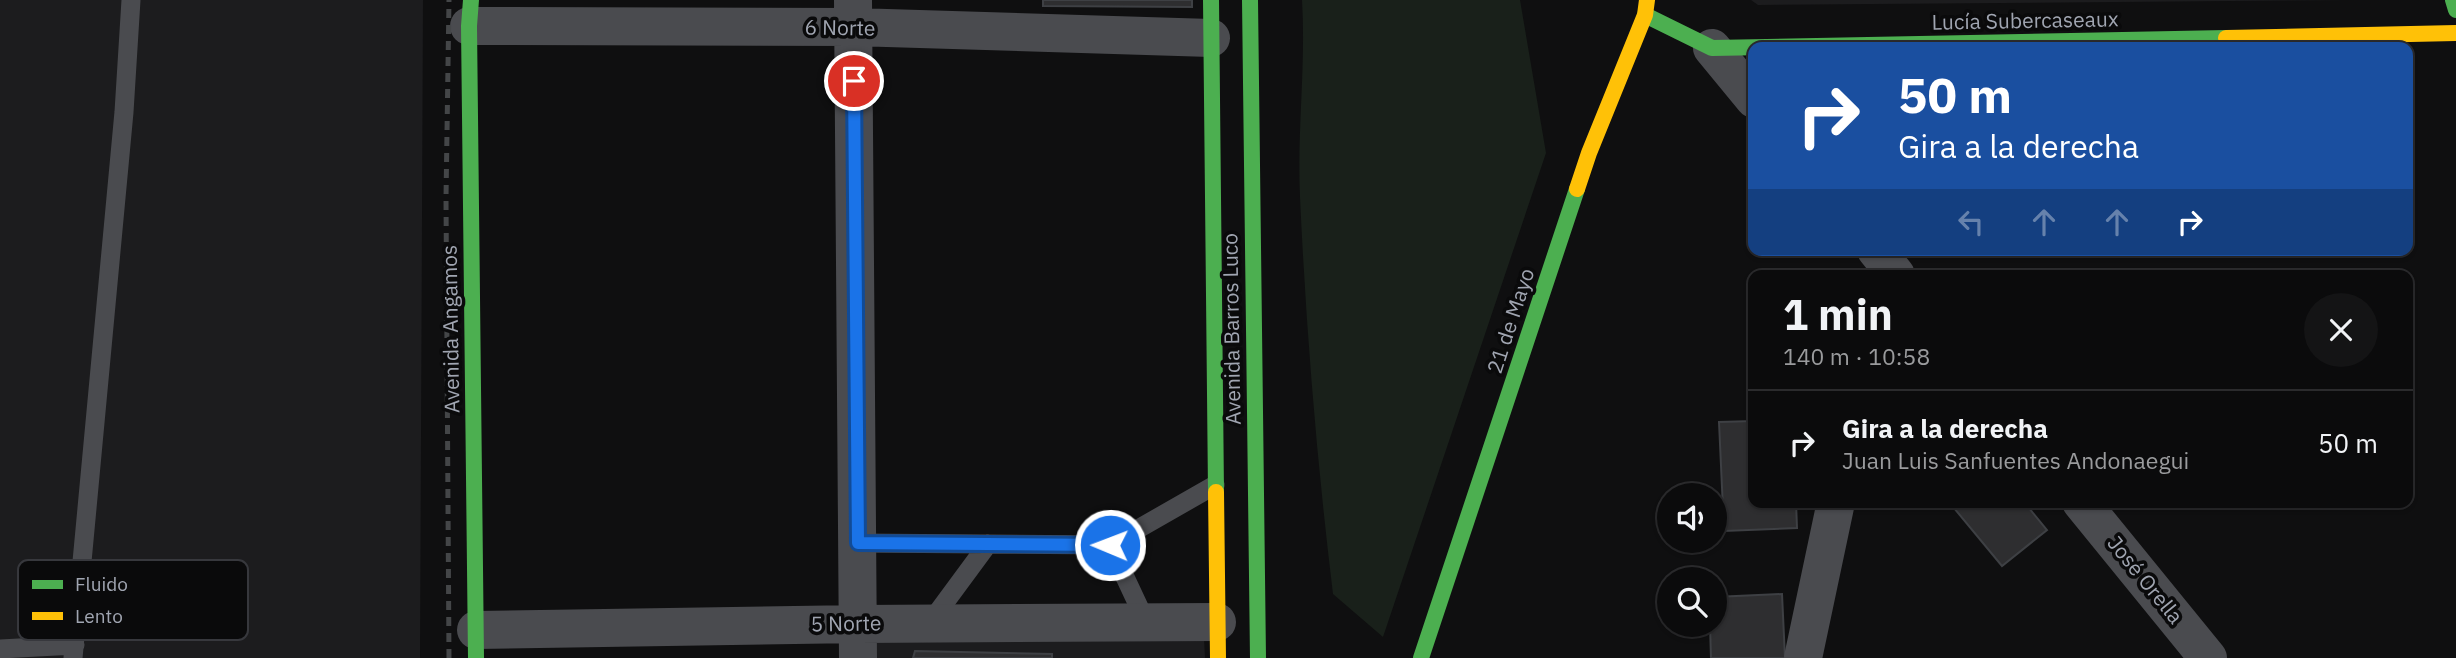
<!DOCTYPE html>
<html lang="es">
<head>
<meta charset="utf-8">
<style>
  :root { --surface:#0b0b0c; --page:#141415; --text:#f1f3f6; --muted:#9a9b9d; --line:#2b2b2d }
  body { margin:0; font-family:"IBM Plex Sans",sans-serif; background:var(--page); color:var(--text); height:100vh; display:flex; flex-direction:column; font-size:26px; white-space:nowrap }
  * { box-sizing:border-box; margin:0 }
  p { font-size:23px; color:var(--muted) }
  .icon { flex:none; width:38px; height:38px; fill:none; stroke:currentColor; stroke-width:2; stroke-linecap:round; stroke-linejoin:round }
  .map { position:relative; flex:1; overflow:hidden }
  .side { position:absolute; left:1748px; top:270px; width:665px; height:238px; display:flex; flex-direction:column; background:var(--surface); border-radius:14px; box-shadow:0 2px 5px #0004,0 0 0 2px var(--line) }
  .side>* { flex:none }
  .guide { position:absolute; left:1748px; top:42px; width:665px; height:214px; border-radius:14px; box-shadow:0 2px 5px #0004,0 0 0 2px var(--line); background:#1a4fa0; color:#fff; overflow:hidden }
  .controls { position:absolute; left:1657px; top:483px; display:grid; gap:14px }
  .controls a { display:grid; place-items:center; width:70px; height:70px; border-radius:50%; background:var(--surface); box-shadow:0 2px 5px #0004,0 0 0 2px var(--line); font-size:35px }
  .pin { position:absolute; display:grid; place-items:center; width:60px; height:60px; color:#fff; margin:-30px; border:4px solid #fff; border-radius:50%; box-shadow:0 2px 7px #0007 }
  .me { position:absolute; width:77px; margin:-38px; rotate:271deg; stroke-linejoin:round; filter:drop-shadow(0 0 5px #0008) }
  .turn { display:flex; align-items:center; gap:24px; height:147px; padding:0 35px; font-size:32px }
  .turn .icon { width:91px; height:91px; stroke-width:2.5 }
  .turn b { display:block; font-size:49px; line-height:60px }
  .lanes { display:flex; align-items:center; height:66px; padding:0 35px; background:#0003; justify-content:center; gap:35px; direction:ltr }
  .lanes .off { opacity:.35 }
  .round { display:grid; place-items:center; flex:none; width:74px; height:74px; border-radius:37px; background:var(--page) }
  .head { display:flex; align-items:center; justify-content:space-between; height:119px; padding:0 35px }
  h1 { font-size:42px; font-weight:700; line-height:52px }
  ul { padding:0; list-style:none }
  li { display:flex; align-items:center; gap:21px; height:105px; padding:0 35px; border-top:2px solid var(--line) }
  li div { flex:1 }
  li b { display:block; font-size:26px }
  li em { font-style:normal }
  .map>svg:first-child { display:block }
</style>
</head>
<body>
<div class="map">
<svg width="2456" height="658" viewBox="0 0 2456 658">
  <rect width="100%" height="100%" fill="#0f0f10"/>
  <path fill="#1c1c1e" d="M0 0H423L420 658H0Z
    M1751 0H2353L1758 5Z
    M867 638H1204L1205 658H867Z"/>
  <path fill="#19201a" d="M1302 0H1520L1546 153 1383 637 1333 594C1317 463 1306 329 1300 197 1297 131 1306 66 1302 0Z"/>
  <path fill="#2e2e30" stroke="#3e4044" stroke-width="2" d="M1043 0H1192V7L1043 6Z
    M1754 421V502H1796L1797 528 1724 531 1719 422Z
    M1949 502H2024L2047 530 2002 566Z
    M1782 594 1785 658H1711L1710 625H1715V597Z
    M915 651 1052 654V658H913Z"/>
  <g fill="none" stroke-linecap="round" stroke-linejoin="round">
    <path stroke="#4a4b4f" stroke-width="19" d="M858 543 1110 545 1215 485
      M1110 545 1146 622
      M929 624 988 544
      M0 649 75 645
      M73 658 124 112 131 0"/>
    <path stroke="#4a4b4f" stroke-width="38" d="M853 0 858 658
      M469 26 854 27 1211 38
      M1712 48 1754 99
      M1876 250 1896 275
      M2081 502 2208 658
      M476 630 859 624 1217 622
      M1803 658 1836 502"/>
    <path stroke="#4caf50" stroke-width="16" d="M471 0 469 26 476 658
      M1211 0 1216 492
      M1250 0 1258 658
      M2453 0 2456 10
      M1645 15 1712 48 2226 38
      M1421 658 1577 189"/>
    <path stroke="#ffc107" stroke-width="16" d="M2226 38 2456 33
      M1577 189 1589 153 1645 15 1647 0
      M1216 492 1218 658"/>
    <path stroke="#444648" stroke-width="5" stroke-dasharray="9 7" stroke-linecap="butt" d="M449 658 446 198 449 0"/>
  </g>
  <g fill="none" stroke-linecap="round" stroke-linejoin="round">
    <g stroke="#114b97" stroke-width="18">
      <path id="route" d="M854 81 858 543 1110 545"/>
    </g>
    <use href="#route" stroke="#1a73e8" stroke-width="12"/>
  </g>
  <g text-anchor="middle" stroke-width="7" stroke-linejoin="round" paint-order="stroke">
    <g font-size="21" fill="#a0a5b1" stroke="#0a0a0b">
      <text transform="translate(2025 21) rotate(-1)" y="7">Lucía Subercaseaux</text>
      <text transform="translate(840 28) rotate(1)" y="7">6 Norte</text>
      <text transform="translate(1511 321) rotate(-72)" y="7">21 de Mayo</text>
      <text transform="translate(451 329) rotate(-91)" y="7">Avenida Angamos</text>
      <text transform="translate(1232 329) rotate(-91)" y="7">Avenida Barros Luco</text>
      <text transform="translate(2145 580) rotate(51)" y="7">José Orella</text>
      <text transform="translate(846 624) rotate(-1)" y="7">5 Norte</text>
    </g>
  </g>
  <rect x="18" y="560" width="230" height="80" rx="10" fill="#0a0a0b" stroke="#37383d" stroke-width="2"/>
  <rect x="32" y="580" width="31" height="9" fill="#4caf50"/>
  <rect x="32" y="612" width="31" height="8" fill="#ffc107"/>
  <g font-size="19" fill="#a0a5b1">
    <text x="75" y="591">Fluido</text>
    <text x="75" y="623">Lento</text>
  </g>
</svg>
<div class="controls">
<a><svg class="icon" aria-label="sound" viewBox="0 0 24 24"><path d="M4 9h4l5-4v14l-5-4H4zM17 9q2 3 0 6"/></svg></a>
<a><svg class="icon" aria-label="search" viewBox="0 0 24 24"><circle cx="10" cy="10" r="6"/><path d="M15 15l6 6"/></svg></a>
</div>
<div class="pin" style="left:854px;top:81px;background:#d93025"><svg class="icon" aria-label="arrive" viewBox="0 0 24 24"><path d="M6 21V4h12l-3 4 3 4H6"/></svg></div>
<svg class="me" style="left:1110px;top:545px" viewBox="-20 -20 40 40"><circle r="17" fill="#1a73e8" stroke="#fff" stroke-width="3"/><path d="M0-11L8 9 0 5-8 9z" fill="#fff"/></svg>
<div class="guide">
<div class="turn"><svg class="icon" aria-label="right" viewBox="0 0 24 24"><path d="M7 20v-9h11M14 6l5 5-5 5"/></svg><div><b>50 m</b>Gira a la derecha</div></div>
<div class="lanes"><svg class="icon off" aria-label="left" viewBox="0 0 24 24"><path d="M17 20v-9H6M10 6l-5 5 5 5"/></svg><svg class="icon off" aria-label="ahead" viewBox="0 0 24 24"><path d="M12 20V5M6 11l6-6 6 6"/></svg><svg class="icon off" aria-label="ahead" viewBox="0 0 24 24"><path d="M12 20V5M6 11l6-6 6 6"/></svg><svg class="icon" aria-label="right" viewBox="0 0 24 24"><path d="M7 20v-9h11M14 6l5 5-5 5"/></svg></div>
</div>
<section class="side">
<div class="head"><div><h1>1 min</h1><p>140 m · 10:58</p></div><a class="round"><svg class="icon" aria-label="close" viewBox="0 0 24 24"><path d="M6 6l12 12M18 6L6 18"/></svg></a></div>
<ul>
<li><svg class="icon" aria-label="right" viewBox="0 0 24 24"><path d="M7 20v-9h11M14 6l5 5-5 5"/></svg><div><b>Gira a la derecha</b><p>Juan Luis Sanfuentes Andonaegui</p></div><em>50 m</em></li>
</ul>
</section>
</div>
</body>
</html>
